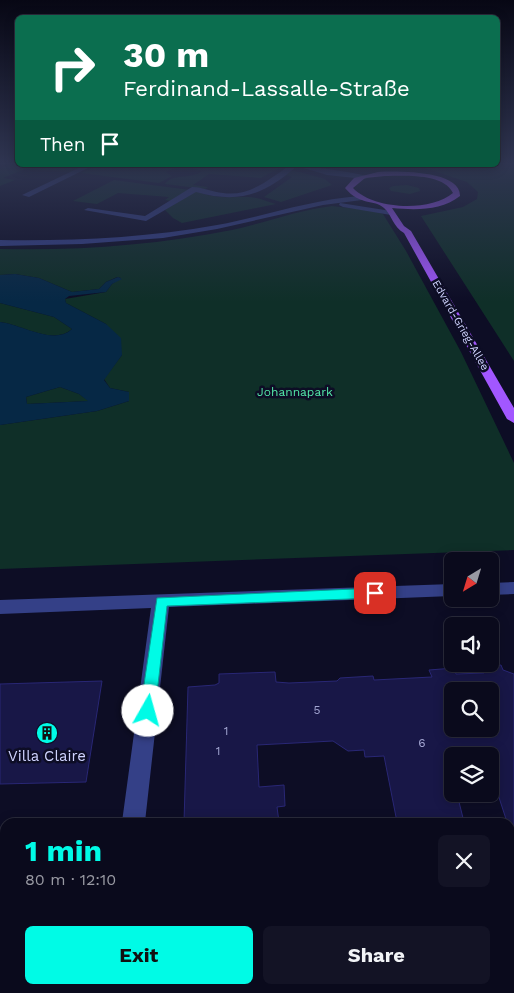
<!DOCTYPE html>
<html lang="en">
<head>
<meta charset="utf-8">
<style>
  :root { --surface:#0a0a1c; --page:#131325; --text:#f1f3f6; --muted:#999aa3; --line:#2a2b3b; --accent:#00fbe6 }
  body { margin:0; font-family:"Work Sans",sans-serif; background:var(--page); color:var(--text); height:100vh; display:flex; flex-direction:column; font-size:19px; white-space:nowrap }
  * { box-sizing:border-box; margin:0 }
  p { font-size:16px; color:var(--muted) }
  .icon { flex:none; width:28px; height:28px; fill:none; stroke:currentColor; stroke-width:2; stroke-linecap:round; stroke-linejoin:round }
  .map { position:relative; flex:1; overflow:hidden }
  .details { position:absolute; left:0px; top:818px; width:515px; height:176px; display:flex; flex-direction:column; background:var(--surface); border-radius:15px 15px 0 0; box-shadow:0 2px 12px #0003,0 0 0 1px var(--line) }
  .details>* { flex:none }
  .hud { position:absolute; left:15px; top:15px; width:485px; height:152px; border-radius:8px; box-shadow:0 2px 12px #0003,0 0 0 1px var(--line); background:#0b6e4f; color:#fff; overflow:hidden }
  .needle { width:32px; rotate:218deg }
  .controls { position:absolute; left:444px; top:552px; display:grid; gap:10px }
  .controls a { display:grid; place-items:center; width:55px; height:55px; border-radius:8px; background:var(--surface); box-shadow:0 2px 12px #0003,0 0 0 1px var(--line); font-size:25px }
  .pin { position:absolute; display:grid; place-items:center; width:42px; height:42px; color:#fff; margin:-21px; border-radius:10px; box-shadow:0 2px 8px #0006 }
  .me { position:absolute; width:55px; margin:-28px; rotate:7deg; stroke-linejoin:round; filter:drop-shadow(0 0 4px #0008) }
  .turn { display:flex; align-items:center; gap:18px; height:105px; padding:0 25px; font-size:22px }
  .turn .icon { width:65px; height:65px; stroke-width:2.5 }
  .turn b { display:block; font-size:35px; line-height:42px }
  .then { display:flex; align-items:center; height:48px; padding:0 25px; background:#0003; gap:10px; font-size:19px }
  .round { display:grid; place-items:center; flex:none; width:52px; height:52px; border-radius:8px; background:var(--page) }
  .head { display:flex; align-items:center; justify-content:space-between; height:85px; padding:0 25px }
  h1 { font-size:30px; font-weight:700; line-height:38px; color:var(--accent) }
  .action { display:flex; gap:10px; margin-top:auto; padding:10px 25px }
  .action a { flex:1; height:58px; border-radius:8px; background:var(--accent); color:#111; font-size:20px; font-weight:700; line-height:58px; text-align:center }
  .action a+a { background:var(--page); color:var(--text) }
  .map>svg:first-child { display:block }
</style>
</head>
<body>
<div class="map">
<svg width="514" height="993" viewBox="0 0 514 993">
  <rect width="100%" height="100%" fill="#0d0d25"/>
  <path fill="#0f2f28" d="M14 163H17L18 165 83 167 71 172 25 169 3 178 15 180 0 186V168Z
    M498 163H514V361L421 216 463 207 477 199 478 192 467 182 425 168 428 165H498Z
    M171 165 175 168 166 172 172 176 159 183 81 173 95 167Z
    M180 165H273L281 167 261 178 209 174 193 185 208 187 205 189 165 184C172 173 191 180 202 171Z
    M292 170 325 179 332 185 281 202 264 197 292 177 285 175Z
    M114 180 190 190 171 201 165 200 169 197 118 193 97 204 73 201Z
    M407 185 419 188 420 191 410 194 391 191 389 188 393 186Z
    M196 191C214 199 229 197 248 197 257 197 268 202 276 204L182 223 173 218 165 210Z
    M332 206 373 211 383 214 406 251 461 352 514 463V550L0 569V425L97 411 129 401V392L110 388 104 379 122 355 106 324 66 303 65 299 106 292 112 284 121 278 117 277 106 282 99 289 72 292 39 278 15 274 0 275V249C76 251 157 245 232 230 265 223 298 210 332 206Z
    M0 303 54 317 72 329C53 346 21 324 0 322Z
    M60 387 79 394 89 401 27 404 26 397Z"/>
  <path fill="#062845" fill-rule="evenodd" d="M15 274 39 278 72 292 99 289 106 282 118 277 122 279 112 284 106 292 69 296 65 299 66 303 106 324 121 338 122 355 104 380 110 388 129 392V401L97 411 0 425V322C21 324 54 346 72 329L54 317 0 303V275ZM60 387 79 394 88 401 27 404 26 397Z"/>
  <path fill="#181747" stroke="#292775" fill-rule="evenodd" d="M501 665 503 670 514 674V831H510V822H507L490 770V756H452V794H457L464 822H397L384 756 365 757 364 750 348 751 333 741 257 745 259 787 284 785 285 806 277 807 279 822H184L188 687 215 685 219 683V674L275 672 276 682 289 683 337 681 340 678 373 676 374 680 432 677 429 670 454 668 456 674 484 673 490 666ZM452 691H490V729H452Z
    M102 681 86 782 0 784V684Z"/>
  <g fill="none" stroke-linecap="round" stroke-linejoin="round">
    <path fill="#344087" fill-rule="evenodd" d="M85 165H94L29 197 22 195Z
      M290 165C300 165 363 173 369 177L365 179 327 175 297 166C264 195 239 204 196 192L146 221 84 210 88 208 145 216 192 187C202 187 213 192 223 193 249 197 270 179 290 165Z
      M359 196H362V200L323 205 217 229 163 238 82 244 0 246V240C73 241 145 238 217 225 265 216 310 200 359 196Z
      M340 203 391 211 395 213 391 215 343 207 339 205Z
      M514 582V594L490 595V583Z
      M452 584V596L169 607 145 822H122L151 608 0 614V600Z
      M104 989H132L131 993H103Z"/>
    <path fill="#a257ff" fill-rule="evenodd" d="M378 172C395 171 461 170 460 196 441 211 415 210 392 208L404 226 411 231 514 408V423L507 419 404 233C393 227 392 215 384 208 374 199 360 206 345 188L354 178ZM385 176C405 176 443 173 453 193 430 212 374 210 353 188L365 178Z"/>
  </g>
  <linearGradient id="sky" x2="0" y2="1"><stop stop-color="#070714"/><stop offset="0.54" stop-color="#2f3551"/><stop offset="1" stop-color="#2f3551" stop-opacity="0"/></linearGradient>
  <rect width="514" height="302" fill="url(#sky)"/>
  <path fill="#00fbe6" stroke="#00a396" d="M375 588 381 593 375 598 167 606 155 711 153 716 148 718 142 716 140 711 157 598Z"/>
  <defs>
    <g id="building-disc" transform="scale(1.125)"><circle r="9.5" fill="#00fbe6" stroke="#0d0d25"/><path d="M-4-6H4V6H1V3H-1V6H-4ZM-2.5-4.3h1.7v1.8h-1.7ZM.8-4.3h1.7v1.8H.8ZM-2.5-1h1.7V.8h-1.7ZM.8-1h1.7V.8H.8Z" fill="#111"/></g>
  </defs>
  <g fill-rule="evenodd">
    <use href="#building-disc" x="47" y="733"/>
  </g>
  <g text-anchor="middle" stroke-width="5" stroke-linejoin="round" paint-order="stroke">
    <g font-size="11" fill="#d0d4ff" stroke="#0d0d25">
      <text transform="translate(461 325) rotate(60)" y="4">Edvard-Grieg-Allee</text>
    </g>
    <g font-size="12" fill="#53e8a8" stroke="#0d0d25">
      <text x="295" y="396">Johannapark</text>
    </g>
    <g font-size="12" fill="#a2a5d1">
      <text x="317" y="714">5</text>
      <text x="226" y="735">1</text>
      <text x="422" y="747">6</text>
      <text x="218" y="755">1</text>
    </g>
    <g font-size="15" fill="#d0d4ff" stroke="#0d0d25">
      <text x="47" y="761">Villa Claire</text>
    </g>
  </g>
</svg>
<div class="controls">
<a><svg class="needle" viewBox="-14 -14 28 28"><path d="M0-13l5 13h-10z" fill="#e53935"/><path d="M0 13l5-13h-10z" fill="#999aa3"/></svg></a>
<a><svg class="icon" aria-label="sound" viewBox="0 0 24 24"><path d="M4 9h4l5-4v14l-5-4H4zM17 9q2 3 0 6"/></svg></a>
<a><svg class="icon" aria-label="search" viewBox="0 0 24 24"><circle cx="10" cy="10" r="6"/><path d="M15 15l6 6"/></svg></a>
<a><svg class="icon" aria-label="layers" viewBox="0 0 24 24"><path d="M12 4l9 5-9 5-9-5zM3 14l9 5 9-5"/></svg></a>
</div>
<div class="pin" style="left:375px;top:593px;background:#d93025"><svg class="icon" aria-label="arrive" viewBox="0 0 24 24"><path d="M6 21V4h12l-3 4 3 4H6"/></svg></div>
<svg class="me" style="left:148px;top:711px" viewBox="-20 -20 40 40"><circle r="19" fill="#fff"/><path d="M0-13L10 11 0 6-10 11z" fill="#00fbe6"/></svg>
<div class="hud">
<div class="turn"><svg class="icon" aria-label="right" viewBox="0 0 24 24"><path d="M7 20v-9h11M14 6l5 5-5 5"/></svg><div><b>30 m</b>Ferdinand-Lassalle-Straße</div></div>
<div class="then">Then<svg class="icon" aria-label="arrive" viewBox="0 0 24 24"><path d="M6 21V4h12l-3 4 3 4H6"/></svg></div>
</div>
<section class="details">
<div class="head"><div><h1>1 min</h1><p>80 m · 12:10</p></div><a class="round"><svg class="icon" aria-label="close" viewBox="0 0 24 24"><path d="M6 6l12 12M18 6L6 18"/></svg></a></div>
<div class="action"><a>Exit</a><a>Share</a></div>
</section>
</div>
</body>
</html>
